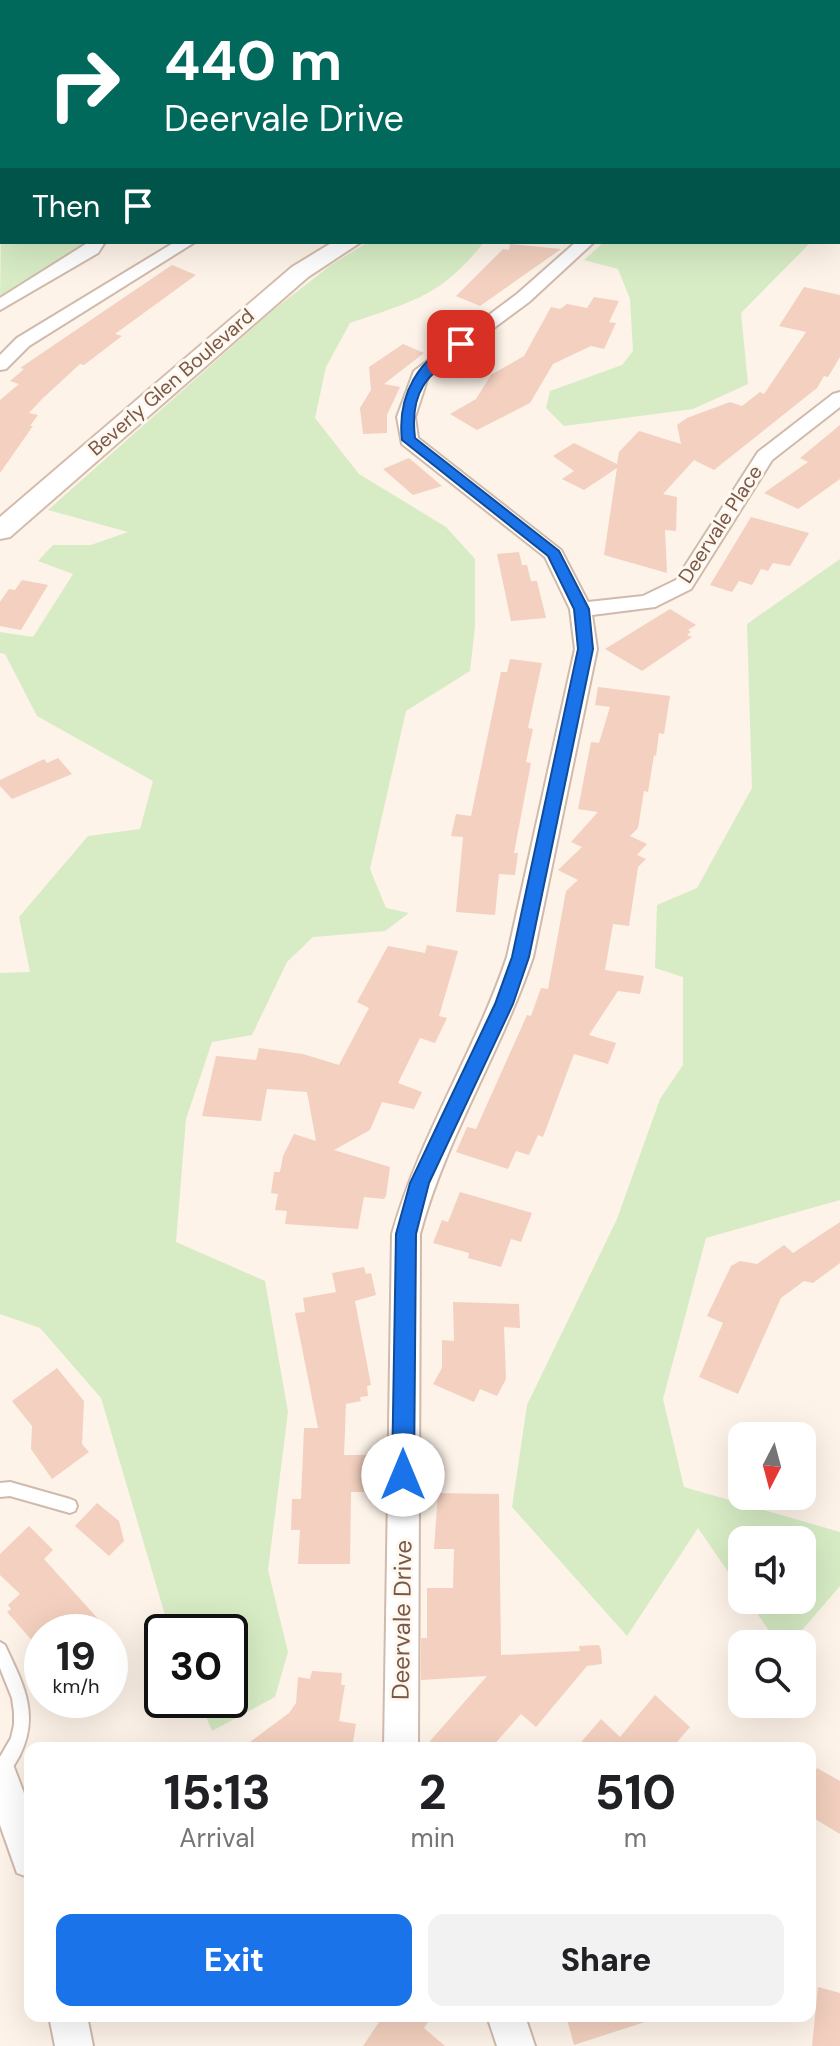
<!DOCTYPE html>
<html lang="en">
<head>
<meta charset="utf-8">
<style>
  :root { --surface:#fff; --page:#f2f2f2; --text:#202124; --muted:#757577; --accent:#1a73e8 }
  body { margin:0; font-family:"DM Sans",sans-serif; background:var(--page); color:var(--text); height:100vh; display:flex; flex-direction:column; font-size:30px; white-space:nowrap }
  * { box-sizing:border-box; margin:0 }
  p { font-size:26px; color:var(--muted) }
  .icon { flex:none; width:44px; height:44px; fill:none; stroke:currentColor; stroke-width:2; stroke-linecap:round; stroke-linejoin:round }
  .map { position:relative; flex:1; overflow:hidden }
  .drawer { position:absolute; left:24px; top:1742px; width:792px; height:280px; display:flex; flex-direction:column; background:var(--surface); border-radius:16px; box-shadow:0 8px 32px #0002 }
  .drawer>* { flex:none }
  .banner { position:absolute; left:0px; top:0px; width:840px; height:244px; box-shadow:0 8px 32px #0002; background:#00695c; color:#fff; overflow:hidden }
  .needle { width:52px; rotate:186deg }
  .fabs { position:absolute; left:728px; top:1422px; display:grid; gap:16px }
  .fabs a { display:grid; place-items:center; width:88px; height:88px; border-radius:16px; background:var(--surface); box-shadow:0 8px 32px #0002; font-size:40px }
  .speed { position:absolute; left:24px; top:1614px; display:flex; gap:16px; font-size:40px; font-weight:700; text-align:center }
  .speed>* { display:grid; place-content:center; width:104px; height:104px; border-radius:50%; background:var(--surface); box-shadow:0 8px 32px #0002; line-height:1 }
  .speed small { font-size:20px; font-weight:400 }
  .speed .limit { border:4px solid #111; border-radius:12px; background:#fff; color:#111 }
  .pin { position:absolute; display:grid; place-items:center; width:68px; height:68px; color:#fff; margin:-34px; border-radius:16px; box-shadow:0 4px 12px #0006 }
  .me { position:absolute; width:88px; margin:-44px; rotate:0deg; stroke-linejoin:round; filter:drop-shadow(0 0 6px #0008) }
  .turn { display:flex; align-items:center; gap:28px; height:168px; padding:0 32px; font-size:36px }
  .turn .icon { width:104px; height:104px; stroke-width:2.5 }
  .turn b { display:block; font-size:56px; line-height:68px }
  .then { display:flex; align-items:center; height:76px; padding:0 32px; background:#0003; gap:16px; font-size:30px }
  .eta { display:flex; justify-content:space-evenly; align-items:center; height:136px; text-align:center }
  .eta b { font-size:48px; font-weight:800; line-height:56px }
  .button { display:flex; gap:16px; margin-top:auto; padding:16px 32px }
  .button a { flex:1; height:92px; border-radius:16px; background:var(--accent); color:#fff; font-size:32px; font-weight:800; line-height:92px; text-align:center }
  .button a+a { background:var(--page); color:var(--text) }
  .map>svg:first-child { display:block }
</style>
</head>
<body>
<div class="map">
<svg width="840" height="2046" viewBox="0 0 840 2046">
  <rect width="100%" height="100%" fill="#fdf3e8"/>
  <path fill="#d7ecc5" d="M2 165V242H90L0 301Z
    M368 242H484C442 296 411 302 350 323L326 367 315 418 359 474 446 527 475 559V627L470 671 406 711 370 869 386 908 409 913 385 931 313 937 287 962 252 1035 212 1042 186 1119 176 1242 265 1281 288 1412 268 1570 288 1652 275 1697 212 1731 199 1700H230V1632H170L101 1398 40 1328 0 1314V973L30 972 19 917 88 836 140 829 153 781 37 716 5 654 0 653V632L33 637 73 574 38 561 53 545H91L128 532 48 510 272 311 331 265Z
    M604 242H811L741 313 748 384 693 409 564 426 546 408 550 391 622 365 633 351 630 299 618 269 584 260Z
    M840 559V1200L706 1238 663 1399 684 1487 840 1532V1586L790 1644H778L748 1600H802V1540H742V1592L698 1528 627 1636 512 1507 527 1405 617 1219 660 1099 683 1065V977L655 968 657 905 697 888 752 788 747 624Z"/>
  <path fill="#f3d0bf" d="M510 244 561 249 480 306 456 296 503 249 509 250Z
    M172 265 196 275 115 334 122 336 84 365 80 364 42 399 29 413 38 415 30 426H33L0 473V400L19 384 10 381 24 369 20 368Z
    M804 287 840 295V357L828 377 824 376 817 388 714 470 694 460 663 494 677 497 676 531 665 530 667 573 604 555 617 468 584 490 562 479 574 471 553 456 574 443 617 464 619 452 639 431 681 444 677 425 687 418 730 402 742 406 760 392 764 394 806 332 779 326Z
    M594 297 619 301 609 322 616 323 604 349 591 346 553 364 530 403 477 430 450 414 476 399 491 375 524 356 551 307 560 309 567 304 587 308Z
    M403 344 424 353 384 384 400 387 387 415V433L363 434 360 408 371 390 369 367Z
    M840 425V479L798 509 764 493 808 462 800 458Z
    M409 458 442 486 413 495 383 469Z
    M751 517 809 533 790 566 773 563 768 571 761 569 752 585 739 581 732 592 710 585Z
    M519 552 522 565H527L531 581H537L546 618 511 621 497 554Z
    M22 580 48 585 21 630 0 626V602L9 589 15 590Z
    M670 609 696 625 688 630 691 632 687 635 692 637 642 671 605 649Z
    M510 659 542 663 528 728 533 729 526 762 531 763 514 853H518L515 875 499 874 495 915 456 912 463 837 451 836 456 814 471 816 501 672H507Z
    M598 687 670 696 664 734 659 733 656 756 654 755 648 792 644 791 638 828 630 836 647 844 637 855 646 859 638 867 629 926 613 924 605 970 644 976 640 994 618 991 589 1035 616 1043 608 1064 574 1054 543 1137 538 1135 529 1155 516 1151 508 1169 456 1152 467 1127 476 1129 527 1015 531 1016 541 988 548 989 566 891 578 880 558 870 582 847 571 842 598 812 578 809 591 742 599 743 610 707 595 705Z
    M58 758 72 774 12 799 0 786V780L44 759 47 763Z
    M427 945 458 951 439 1016 447 1018 435 1043 420 1038 398 1083 422 1092 414 1109 382 1102 370 1130 334 1150 390 1167 386 1196 384 1199 364 1197 358 1229 285 1224 287 1211 275 1210 278 1194 271 1193 274 1172H280L283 1156 294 1134 316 1141 307 1092 267 1089 261 1121 202 1116 216 1056 256 1060 259 1048 303 1054 339 1065 369 1008 357 1002 388 946 425 953Z
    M460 1192 532 1213 521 1242 511 1239 501 1267 468 1258 469 1253 433 1243 442 1220 448 1222Z
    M840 1222V1263L813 1283 804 1281 781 1298 738 1394 699 1377 723 1323 707 1316 731 1266 740 1261 757 1264 784 1245 793 1253Z
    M364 1267 366 1274 371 1273 376 1295 355 1301 371 1385 367 1386 368 1396 360 1397 361 1401 346 1404 344 1455H370L369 1492H351L350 1564H298L300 1530H291L292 1499H301L304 1428H318L295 1313 305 1312 303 1298 336 1292 332 1273Z
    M453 1302 519 1304 520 1328 504 1327 506 1379 497 1396 480 1389 474 1402 433 1384 442 1368V1340L454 1341Z
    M57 1368 84 1401 82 1444 89 1452 52 1479 31 1449 32 1426 12 1401Z
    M438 1493 499 1494 501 1655 580 1651 579 1646 599 1645 601 1650 602 1664 587 1666 536 1727 521 1714 491 1748H424L487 1676 421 1680V1638H427V1588H453L454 1549H434Z
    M97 1503 119 1521 124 1541 109 1556 75 1526Z
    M29 1526 53 1550 44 1559 100 1621 89 1632H42V1652L7 1612 11 1609 8 1605 20 1594 0 1575V1554Z
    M312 1671 342 1673 341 1685H345L339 1721 356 1724 352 1748H242L289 1713 296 1703 298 1677 310 1679Z
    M655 1695 690 1727 672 1748H576L601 1719 620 1737Z
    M817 1768 840 1781V1834L810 1816V1782Z
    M818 1987 840 1993V2046H812Z
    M383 2016H432L424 2028 445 2046H363Z
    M566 2016H650L651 2020 574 2045Z"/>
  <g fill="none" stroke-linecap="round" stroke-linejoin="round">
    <g stroke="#d0baac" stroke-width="4">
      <path id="service" d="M10 1482 70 1499 75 1501 77 1506 75 1511 70 1513 10 1496 0 1497V1483Z
        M0 1642 5 1645C23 1684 40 1713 20 1755 15 1764 9 1775 0 1779V1757L11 1738 14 1725V1712L12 1698 0 1668Z"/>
    </g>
    <g stroke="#d0baac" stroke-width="4">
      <path id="minor" d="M394 0H408L409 2H395Z
        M2 108V118L0 119V109Z
        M89 242H105L98 253 0 310V298Z
        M175 242H195L29 346 6 369 0 370V355L17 338Z
        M576 242H594L529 302 428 377 415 417 418 438 561 550 588 602 643 596 676 580 758 452 833 394 840 392V407L772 460 691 589 655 607 592 615 597 649 533 957C501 1052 446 1137 420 1234L418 1748H384L392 1234C419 1137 475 1052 507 957L575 649 570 609 545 557 402 444 397 417 414 371 517 294Z
        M0 1756 12 1762 30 1809V1878L17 1873 0 1825Z
        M49 2016H87L93 2046H55Z
        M487 2016H525L535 2046H497Z"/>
    </g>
    <g stroke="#d6bcac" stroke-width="4">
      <path id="secondary" d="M333 242H361L308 277 10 537 0 539V517L292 267Z"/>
    </g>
    <use href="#service" fill="#fff" fill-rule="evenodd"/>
    <use href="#minor" fill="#fff" fill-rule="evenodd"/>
    <use href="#secondary" fill="#fff" fill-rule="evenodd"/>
  </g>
  <path fill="#1a73e8" stroke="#114b97" stroke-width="2" d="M461 340 467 344 465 347C429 375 409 388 415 438L559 551 589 609 593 649 529 957 513 1004 429 1183 416 1234 414 1475 411 1482 403 1485 396 1482 392 1475 396 1234 410 1183 495 1004 512 957 578 649 574 609 548 556 402 440C397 396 418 356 461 340Z"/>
  <g text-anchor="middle" stroke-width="6" stroke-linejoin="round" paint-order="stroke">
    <g font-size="20" fill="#79584a" stroke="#fff8ef">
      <text transform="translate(171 382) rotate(-41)" y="7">Beverly Glen Boulevard</text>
      <text transform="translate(720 524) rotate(-57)" y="7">Deervale Place</text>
    </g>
    <g font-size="24" fill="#79584a" stroke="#fff8ef">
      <text transform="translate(402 1620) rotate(-89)" y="8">Deervale Drive</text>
    </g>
  </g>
</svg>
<div class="fabs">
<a><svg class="needle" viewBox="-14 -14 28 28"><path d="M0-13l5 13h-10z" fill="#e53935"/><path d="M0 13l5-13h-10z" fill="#757577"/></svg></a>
<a><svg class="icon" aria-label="sound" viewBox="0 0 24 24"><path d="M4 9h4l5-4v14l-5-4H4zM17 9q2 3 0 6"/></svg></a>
<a><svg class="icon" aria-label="search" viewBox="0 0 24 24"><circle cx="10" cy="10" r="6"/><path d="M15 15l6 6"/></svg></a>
</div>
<div class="speed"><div>19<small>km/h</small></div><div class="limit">30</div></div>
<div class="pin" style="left:461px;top:344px;background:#d93025"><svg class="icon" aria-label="arrive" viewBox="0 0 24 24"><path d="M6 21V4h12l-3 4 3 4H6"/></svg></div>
<svg class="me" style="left:403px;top:1475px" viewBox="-20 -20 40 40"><circle r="19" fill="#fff"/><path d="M0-13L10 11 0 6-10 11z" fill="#1a73e8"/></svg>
<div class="banner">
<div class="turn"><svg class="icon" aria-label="right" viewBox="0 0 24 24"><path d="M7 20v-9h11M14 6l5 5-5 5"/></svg><div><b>440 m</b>Deervale Drive</div></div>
<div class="then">Then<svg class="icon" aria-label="arrive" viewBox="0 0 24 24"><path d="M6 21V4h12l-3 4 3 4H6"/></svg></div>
</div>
<section class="drawer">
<div class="eta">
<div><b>15:13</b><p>Arrival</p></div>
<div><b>2</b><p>min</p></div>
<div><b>510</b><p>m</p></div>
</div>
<div class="button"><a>Exit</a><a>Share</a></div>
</section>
</div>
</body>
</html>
